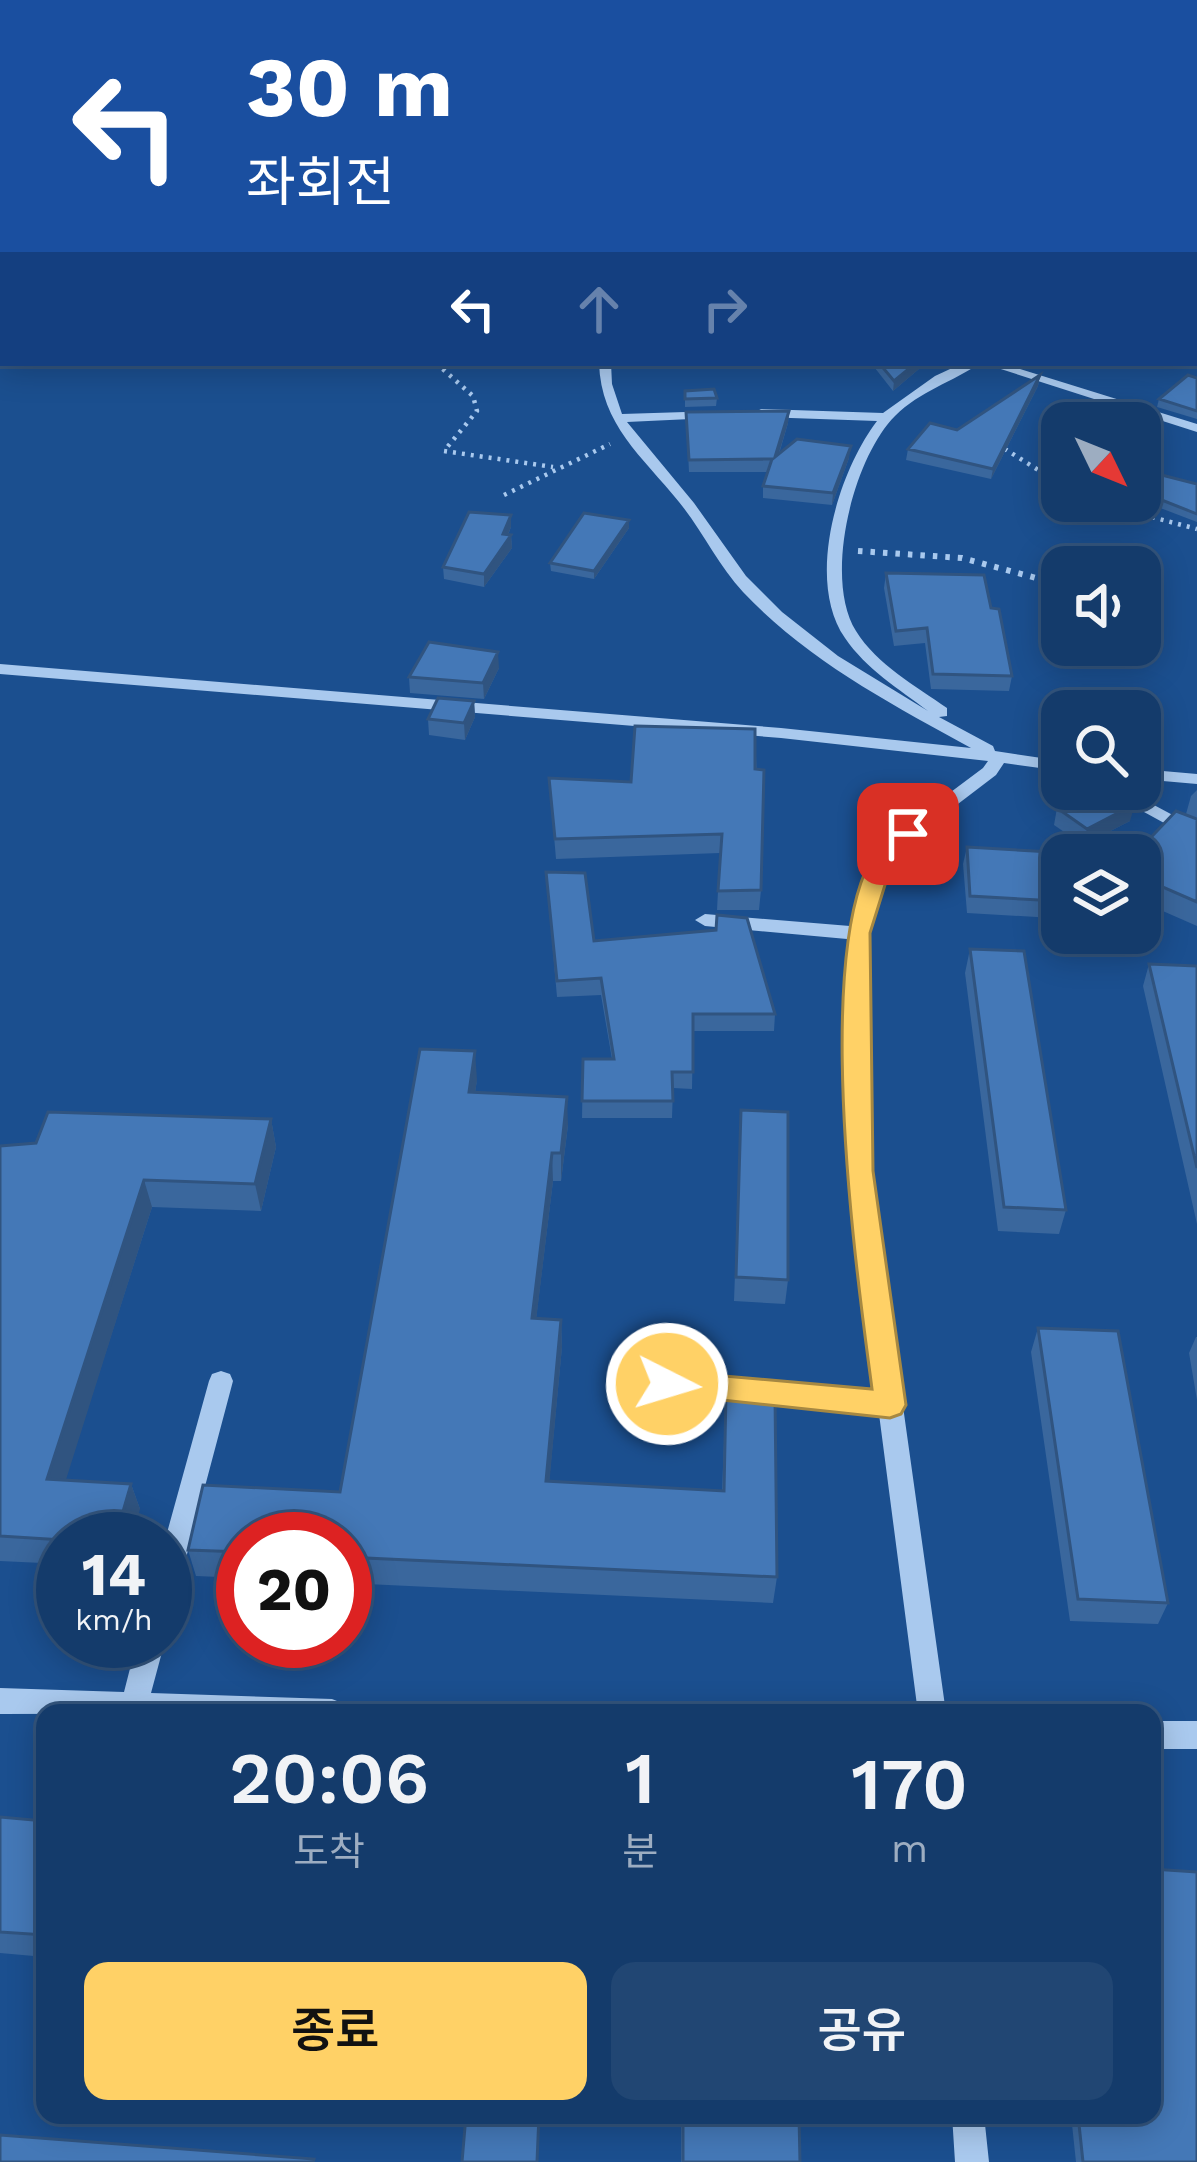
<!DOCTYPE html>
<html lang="ko">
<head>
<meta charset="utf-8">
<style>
  :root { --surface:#143b6b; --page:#214673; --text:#f1f3f6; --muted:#9dadc1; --line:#33557e; --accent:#ffd166 }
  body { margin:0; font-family:"Work Sans","Noto Sans KR",sans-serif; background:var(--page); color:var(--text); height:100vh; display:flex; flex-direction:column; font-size:45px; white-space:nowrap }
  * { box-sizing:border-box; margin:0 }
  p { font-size:39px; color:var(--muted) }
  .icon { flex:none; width:66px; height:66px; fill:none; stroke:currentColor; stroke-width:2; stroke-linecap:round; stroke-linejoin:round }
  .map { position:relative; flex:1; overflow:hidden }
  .details { position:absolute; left:36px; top:1704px; width:1125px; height:420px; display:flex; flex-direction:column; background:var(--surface); border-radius:24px; box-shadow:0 6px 30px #0003,0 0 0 3px var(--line) }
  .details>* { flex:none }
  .banner { position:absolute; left:0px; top:0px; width:1197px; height:366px; box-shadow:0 6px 30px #0003,0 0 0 3px var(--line); background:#1a4fa0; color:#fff; overflow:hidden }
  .needle { width:78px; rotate:133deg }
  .buttons { position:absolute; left:1041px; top:402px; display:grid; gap:24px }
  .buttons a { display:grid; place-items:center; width:120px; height:120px; border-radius:24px; background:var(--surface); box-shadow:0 6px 30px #0003,0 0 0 3px var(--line); font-size:60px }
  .speed { position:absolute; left:36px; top:1512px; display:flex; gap:24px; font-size:60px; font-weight:700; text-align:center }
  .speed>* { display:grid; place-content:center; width:156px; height:156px; border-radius:50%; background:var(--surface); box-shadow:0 6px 30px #0003,0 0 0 3px var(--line); line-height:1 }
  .speed small { font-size:30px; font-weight:400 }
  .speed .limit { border:18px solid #d22; background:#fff; color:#111 }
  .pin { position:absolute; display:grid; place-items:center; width:102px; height:102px; color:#fff; margin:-51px; border-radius:24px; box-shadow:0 6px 18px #0006 }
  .me { position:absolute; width:132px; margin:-66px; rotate:95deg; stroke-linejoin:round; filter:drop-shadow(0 0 9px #0008) }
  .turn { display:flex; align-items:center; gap:42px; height:252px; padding:0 48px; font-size:54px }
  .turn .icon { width:156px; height:156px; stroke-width:2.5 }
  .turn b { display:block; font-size:84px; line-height:102px }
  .lanes { display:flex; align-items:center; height:114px; padding:0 48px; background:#0003; justify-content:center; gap:60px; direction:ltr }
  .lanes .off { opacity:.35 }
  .eta { display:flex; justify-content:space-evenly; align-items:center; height:204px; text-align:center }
  .eta b { font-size:72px; font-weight:600; line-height:84px }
  .action { display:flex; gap:24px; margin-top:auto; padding:24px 48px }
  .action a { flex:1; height:138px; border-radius:24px; background:var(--accent); color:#111; font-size:48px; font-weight:600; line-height:138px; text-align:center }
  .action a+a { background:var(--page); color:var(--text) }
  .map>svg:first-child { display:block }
</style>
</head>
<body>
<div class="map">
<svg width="1197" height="2162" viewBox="0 0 1197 2162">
  <rect width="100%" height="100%" fill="#1b4f8f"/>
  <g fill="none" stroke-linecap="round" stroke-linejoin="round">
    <path stroke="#a9c9ee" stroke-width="4.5" stroke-dasharray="3 6" stroke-linecap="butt" d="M436 363 473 396 477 411 444 451 553 467
      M997 444 1062 485
      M504 495 610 444
      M1091 501 1197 529"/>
    <path stroke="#a9c9ee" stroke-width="6" stroke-dasharray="4.5 8" stroke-linecap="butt" d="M858 551 962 558 1062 585"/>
    <path fill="#a9c9ee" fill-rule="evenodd" d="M1194 7H1197V13H1194Z
      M3 116V122L0 123V117Z
      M0 203H3V209H0Z
      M1194 252H1197V260H1194Z
      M599 363H611L612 384 622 414 717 411V417L712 418 627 422 694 503 746 576 782 612 838 656 928 711C899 689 866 669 845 638 805 580 838 472 877 421L761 417 754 413 761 409 883 413 935 376 963 363H980C953 382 920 391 895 416 853 458 823 578 856 631 877 665 916 686 947 708V716L939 717 993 746 995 751 1062 761V771L1004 763 996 775 891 855 867 933 870 1171 946 1713H918L879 1414 667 1394 658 1391 655 1384 658 1377 667 1374 877 1393 848 1171 847 939 705 926 695 920 705 914 850 926 876 848 983 768 988 761 781 738 0 674V664L781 728 971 748C891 704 807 660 743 592 718 565 702 530 679 502 642 456 601 425 599 363Z
      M982 363H1001L1197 424V432Z
      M1140 769 1197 774V784L1140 779Z
      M1102 789H1124L1197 828V841Z
      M221 1371 230 1374 233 1381 178 1588 174 1597 165 1600V1540L209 1381 212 1374Z
      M137 1641H165L151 1693 332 1699 342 1703 346 1713 0 1714V1688L124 1692Z
      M1152 1721H1197V1749H1152Z
      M952 2115H984L989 2162H955Z"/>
    <path fill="#f0f6ff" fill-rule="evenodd" d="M0 45 3 46V54L0 53Z
      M1194 189H1197V199H1194Z"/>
  </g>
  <path fill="#3a679d" d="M871 363H926L893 391Z
    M1040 375 1038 386 991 479 906 460 908 449 957 430Z
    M1197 378V419L1157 407 1159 399Z
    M685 391 717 398 716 406 685 407Z
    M789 411 788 423 779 454 849 458 832 505 763 498V486L768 472H689L686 412Z
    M1150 472 1197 484V522L1142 501Z
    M511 515V527L508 535H511L512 548 484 587 444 579 443 567Z
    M629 520V528L594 579 551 571 550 563Z
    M886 573 991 608 1012 676 1009 691 931 689 925 643 894 646 884 588Z
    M499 668 484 699 410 693 409 677Z
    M474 701 475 717 465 740 429 735 428 719Z
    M755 729 761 890 759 910H717L720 853 556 859 549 778 631 782Z
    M1197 790V926L1140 901V855H1087L1136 853 1186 814 1191 796Z
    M1057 808 1130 821 1083 845 1054 825Z
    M967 847 1057 901 1053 918 967 913 963 864Z
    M546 872 594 941 775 1014 774 1031H693L692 1089 673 1088 672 1118H582L583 1059H612L601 995 557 997Z
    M970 949 1066 1210 1059 1234 998 1231 965 973Z
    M1149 964 1197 966V1224L1143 986Z
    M477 1080 475 1092 568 1125 561 1181H553L536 1319 561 1320 562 1347 549 1482 722 1491 726 1392 777 1577 773 1603 345 1583V1539H243V1578L196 1576 188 1550 340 1492Z
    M741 1110 788 1280 785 1304 734 1301Z
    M271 1119 276 1147 261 1211 152 1207 65 1480 131 1484 140 1509 63 1539V1564L0 1561V1146Z
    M1038 1328 1168 1603 1158 1624 1070 1621 1031 1352Z
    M1196 1337H1197V1400L1189 1353Z
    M0 1817 45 1821V1957L0 1953Z
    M681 2115H799L800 2162H681Z
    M1071 2115H1152L1197 2162H1076Z"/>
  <path fill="#305480" d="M916 363H926L893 391 894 381Z
    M1040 375 1038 386 991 479 993 469Z
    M789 411 788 423 774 469 775 457Z
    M851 446 849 458 832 505 833 493Z
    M511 515V527L503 546V534Z
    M629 520V528L594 579V571Z
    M511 535 512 548 484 587V574Z
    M498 652 499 668 484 699 483 683Z
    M474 701 475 717 465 740 464 723Z
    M1135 804 1130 821 1083 845 1087 829Z
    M475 1051 477 1080 471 1120 469 1092Z
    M567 1097 568 1125 561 1181V1153Z
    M271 1119 276 1147 261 1211 255 1184Z
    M552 1153 553 1181 533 1346 532 1318Z
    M144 1180 152 1207 58 1505 47 1479Z
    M561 1320 562 1347 547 1508 546 1481Z
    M131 1484 140 1509 132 1539H115Z"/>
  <path fill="#4478b7" stroke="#305480" stroke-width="3" d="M3 122V167H0V123Z
    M879 363H916L894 381Z
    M1040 375 993 469 908 449 930 423 957 430Z
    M1188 375 1197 378V411L1159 399Z
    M714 389 717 398 685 399V391Z
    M789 411 775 457 797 439 851 446 833 493 763 486 772 459 689 460 686 412Z
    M1150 472 1197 484V514L1144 493Z
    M469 512 511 515 503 534 511 535 484 574 443 567Z
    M584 513 629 520 594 571 550 563Z
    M886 573 984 575 991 608 999 609 1012 676 933 674 927 628 896 631Z
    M429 642 498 652 483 683 409 677Z
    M438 698 474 701 464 723 428 719Z
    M635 726 755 729V769L764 770 761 890 718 891 722 834 555 839 549 778 631 782Z
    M1096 789H1112L1135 804 1087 829 1057 808Z
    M1176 811 1197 819V902L1140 877V855L1087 854 1136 853Z
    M967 847 1051 852 1057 901 970 896Z
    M546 872 585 873 594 941 716 930 717 915 747 918 775 1014H693V1072H672L673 1101H582L583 1059H614L601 978 557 981Z
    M970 949 1024 951 1066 1210 1004 1207Z
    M1149 964 1197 966V1168Z
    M420 1049 475 1051 469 1092 567 1097 561 1153H552L532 1318 561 1320 546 1481 724 1491 726 1392 775 1394 777 1577 345 1557V1539H243V1552L188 1550 203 1485 340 1492Z
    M741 1110 788 1112V1280L736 1277Z
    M48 1112 271 1119 255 1184 144 1180 47 1479 131 1484 115 1539 63 1540 0 1536V1146L36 1143Z
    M1038 1328 1118 1331 1168 1603 1078 1599Z
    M0 1817 45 1821V1935L0 1932Z
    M1152 1869 1197 1872V2162H1083L1078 2115H1152Z
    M466 2115H539L537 2162H462Z
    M683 2115H799L800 2162H683Z
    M0 2135 314 2159 313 2162H0Z"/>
  <path fill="#ffd166" stroke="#a68842" stroke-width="3" d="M908 826 919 834 894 856 870 933 873 1171 906 1405 901 1414 890 1418 656 1393 651 1384 656 1375 667 1371 872 1389C860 1295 794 859 908 826Z"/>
</svg>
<div class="buttons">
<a><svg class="needle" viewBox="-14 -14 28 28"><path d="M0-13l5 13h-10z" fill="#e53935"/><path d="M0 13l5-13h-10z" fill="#9dadc1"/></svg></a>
<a><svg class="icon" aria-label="sound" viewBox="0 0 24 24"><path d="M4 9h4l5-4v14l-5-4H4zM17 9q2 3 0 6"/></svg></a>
<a><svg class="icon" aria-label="search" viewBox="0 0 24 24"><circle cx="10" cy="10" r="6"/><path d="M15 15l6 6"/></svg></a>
<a><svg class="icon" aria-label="layers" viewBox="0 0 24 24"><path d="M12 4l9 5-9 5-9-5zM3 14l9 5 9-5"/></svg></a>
</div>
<div class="speed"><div>14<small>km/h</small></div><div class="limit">20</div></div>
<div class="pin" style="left:908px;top:834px;background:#d93025"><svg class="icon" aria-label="arrive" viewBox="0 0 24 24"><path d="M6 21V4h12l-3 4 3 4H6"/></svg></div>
<svg class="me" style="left:667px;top:1384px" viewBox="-20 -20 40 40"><circle r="17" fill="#ffd166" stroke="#fff" stroke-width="3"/><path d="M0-11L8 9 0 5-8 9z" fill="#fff"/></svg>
<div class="banner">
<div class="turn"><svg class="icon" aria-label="left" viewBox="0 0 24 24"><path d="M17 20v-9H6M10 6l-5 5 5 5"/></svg><div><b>30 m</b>좌회전</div></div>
<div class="lanes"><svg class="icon" aria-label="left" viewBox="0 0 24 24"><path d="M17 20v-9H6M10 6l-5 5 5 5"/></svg><svg class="icon off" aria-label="ahead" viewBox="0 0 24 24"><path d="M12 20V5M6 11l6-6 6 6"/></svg><svg class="icon off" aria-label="right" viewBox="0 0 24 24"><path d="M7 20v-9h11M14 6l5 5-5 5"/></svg></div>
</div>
<section class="details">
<div class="eta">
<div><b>20:06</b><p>도착</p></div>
<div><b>1</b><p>분</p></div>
<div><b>170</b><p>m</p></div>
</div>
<div class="action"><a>종료</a><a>공유</a></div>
</section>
</div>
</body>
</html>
